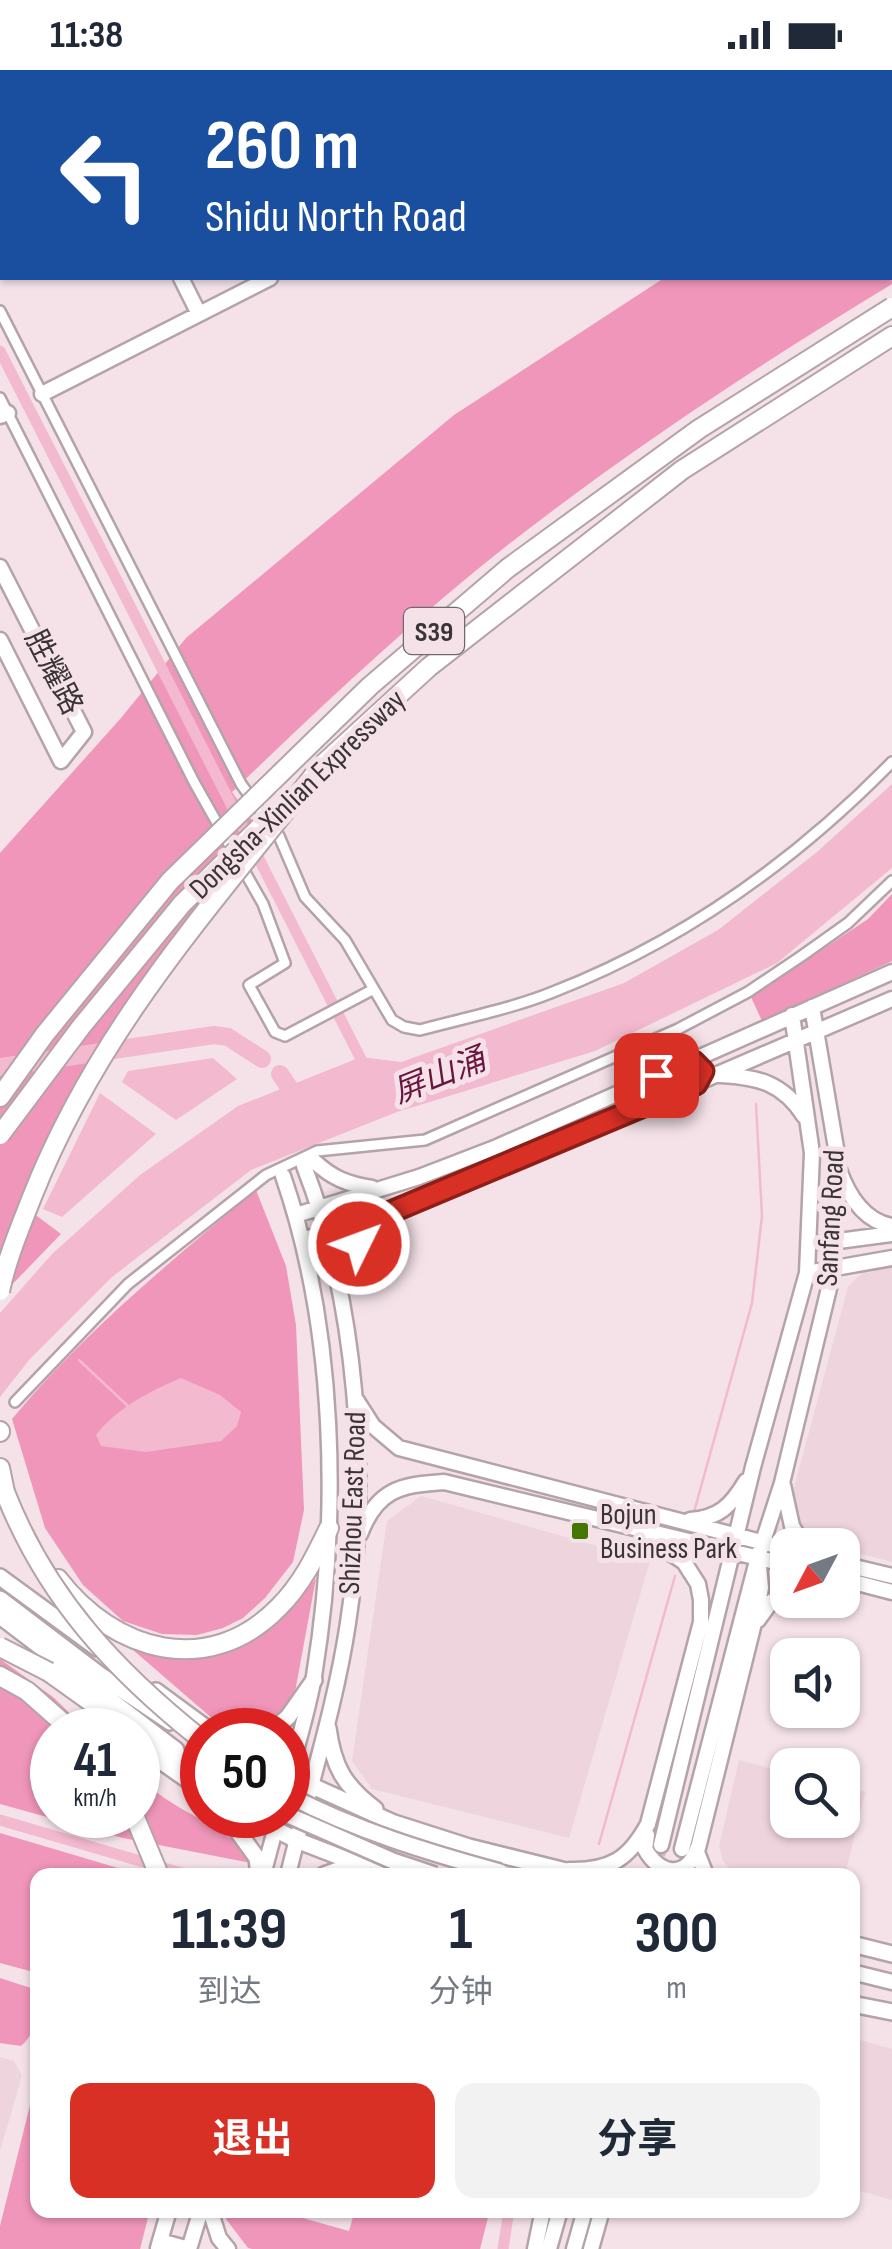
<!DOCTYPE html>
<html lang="zh">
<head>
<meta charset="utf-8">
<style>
  :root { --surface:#fff; --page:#f2f2f3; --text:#1f2937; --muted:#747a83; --accent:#d93025 }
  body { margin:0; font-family:"Sofia Sans Condensed","Noto Sans SC",sans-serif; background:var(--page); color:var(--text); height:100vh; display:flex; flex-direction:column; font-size:38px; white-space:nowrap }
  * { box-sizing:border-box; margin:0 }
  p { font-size:32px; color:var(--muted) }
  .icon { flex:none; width:55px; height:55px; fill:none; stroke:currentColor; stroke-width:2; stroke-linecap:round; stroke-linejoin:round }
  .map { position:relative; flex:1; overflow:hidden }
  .sheet { position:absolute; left:30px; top:1798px; width:830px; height:350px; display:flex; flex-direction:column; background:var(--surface); border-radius:20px; box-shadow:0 2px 8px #0004 }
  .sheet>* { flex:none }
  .guide { position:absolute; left:0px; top:0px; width:892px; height:210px; box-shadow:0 2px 8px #0004; background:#1a4fa0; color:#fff; overflow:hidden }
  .needle { width:65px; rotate:229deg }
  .controls { position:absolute; left:770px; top:1458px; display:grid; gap:20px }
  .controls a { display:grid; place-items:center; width:90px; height:90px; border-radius:20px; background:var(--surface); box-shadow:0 2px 8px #0004; font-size:50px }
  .speed { position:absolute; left:30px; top:1638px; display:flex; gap:20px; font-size:50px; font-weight:700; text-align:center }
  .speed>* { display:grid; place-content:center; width:130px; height:130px; border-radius:50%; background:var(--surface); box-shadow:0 2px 8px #0004; line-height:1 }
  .speed small { font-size:25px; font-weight:400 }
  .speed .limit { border:15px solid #d22; background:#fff; color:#111 }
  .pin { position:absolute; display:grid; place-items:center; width:85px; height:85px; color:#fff; margin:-42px; border-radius:20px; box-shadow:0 5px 15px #0006 }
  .me { position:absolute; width:110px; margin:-55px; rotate:48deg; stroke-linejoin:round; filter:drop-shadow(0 0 8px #0008) }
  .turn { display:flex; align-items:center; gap:35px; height:210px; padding:0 40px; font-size:45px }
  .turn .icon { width:130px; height:130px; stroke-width:2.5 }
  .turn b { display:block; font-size:70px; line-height:85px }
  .eta { display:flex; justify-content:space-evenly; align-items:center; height:170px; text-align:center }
  .eta b { font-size:60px; font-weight:700; line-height:70px }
  .cta { display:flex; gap:20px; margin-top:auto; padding:20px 40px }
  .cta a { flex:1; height:115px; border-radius:20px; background:var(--accent); color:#fff; font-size:40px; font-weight:700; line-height:115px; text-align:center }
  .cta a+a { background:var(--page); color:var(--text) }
  .status { display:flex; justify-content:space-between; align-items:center; height:70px; padding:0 50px; background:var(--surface); direction:ltr }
  .status svg { height:28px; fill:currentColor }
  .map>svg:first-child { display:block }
</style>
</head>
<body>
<div class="status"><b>11:38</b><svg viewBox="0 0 49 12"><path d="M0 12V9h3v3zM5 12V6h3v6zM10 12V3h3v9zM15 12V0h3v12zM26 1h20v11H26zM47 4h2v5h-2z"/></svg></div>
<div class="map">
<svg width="892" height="2179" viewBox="0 0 892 2179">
  <rect width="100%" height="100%" fill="#f4e2e8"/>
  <path fill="#eed4dd" d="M892 1197V1492L843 1479 842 1475 817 1472 802 1461 794 1443 792 1425 848 1217 864 1201Z
    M421 1426 650 1491 569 1768 372 1719 352 1691 387 1451Z
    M739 1690 787 1703 788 1750H842L843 1716 865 1722 845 1805H736L723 1791 719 1776Z
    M853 1968 892 1979V2130L853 2119Z
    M0 1987 14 1991 22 2006 0 2081Z"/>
  <path fill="#f096ba" d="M890 71 892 214C760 294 631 379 509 474 412 550 322 636 232 722L269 775C216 838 162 900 118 970 83 1025 59 1085 33 1143L61 1164 0 1227V783L121 648 186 568 454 345 664 208H890Z
    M892 824V891L762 951 751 927 868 849Z
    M256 1120 286 1196 296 1255 304 1440 293 1492 265 1528 243 1548 223 1558 197 1565 162 1564 123 1551 83 1515 45 1458 12 1349C84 1262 170 1192 256 1120Z
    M316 1508 295 1622 278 1648 255 1660 221 1656 125 1573C139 1577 155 1584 170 1587 230 1598 281 1551 316 1508Z
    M0 1589 53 1627 87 1660H52V1745H138V1708C150 1717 163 1728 177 1736 206 1754 234 1761 251 1793L123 1768 0 1734Z
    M0 1763 118 1798 120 1805H38L37 1903 0 1893Z
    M0 1908 37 1920C38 1939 37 1963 21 1976L0 1973Z
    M37 2007 38 2140H150L140 2179H0V2156Z
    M228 2140H274L349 2161 355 2140H490L480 2179H252L248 2178 226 2149Z"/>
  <path fill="#f3b9cf" d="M892 714V798L777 893 595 981 397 1042 251 1100 112 1207 29 1290 0 1327V1243L52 1184 140 1105 238 1036 361 987 401 992 624 913 718 860 817 782Z
    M213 988 237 1009 176 1050 122 1012 128 1001Z
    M100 1023 156 1064 62 1147 43 1139Z
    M181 1308 220 1325 241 1342 237 1356 221 1371 146 1382 101 1376 96 1365C117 1338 150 1321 181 1308Z"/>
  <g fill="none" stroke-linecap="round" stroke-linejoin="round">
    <path stroke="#f3b9cf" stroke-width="2.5" d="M79 1290 129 1337
      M694 1442 752 1233 762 1146 756 1034
      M599 1774 675 1506"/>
    <path stroke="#f3b9cf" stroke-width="11" d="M0 281 366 999
      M0 1750 188 1805
      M503 2179 509 2140"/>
    <path stroke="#f3b9cf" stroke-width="18" d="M0 997 214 965 228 967 262 989
      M280 1004 299 1032"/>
    <path stroke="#cfbfc4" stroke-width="14" stroke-dasharray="14 7" stroke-linecap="butt" d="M653 1805 661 1775"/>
    <g stroke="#b4a3a9" stroke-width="14">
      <path id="street" d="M0 241 241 714 279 766 305 827 345 870 392 950 404 957 420 960C464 948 511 939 553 922 682 872 796 790 892 692
        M0 328 194 712 234 783
        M242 797 263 834 285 893 249 915 275 962 285 966 372 920
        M15 1332 128 1214 266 1105 317 1081 425 1070 678 959 748 922 803 885 848 853 892 811"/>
    </g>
    <g stroke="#b4a3a9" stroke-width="19">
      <path id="secondary" d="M75 0 76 2
        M880 0 882 2
        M21 2 26 0
        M890 13 892 16
        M0 14 2 12
        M181 208 199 244
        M42 324 270 208
        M0 346 8 343
        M0 497 84 662 61 691 0 570
        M721 1005C758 1007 783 1013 804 1046
        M314 1091C332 1108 347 1114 372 1118
        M838 1097C847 1123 863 1151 892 1156
        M283 1106C336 1260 340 1447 314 1606 308 1641 297 1675 288 1710
        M296 1145 419 1107 497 1077 892 902
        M303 1170 437 1125 892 929
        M823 1173 892 1164
        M807 1203 892 1188
        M341 1219 352 1185 382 1148
        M355 1328 373 1356 399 1378 788 1479
        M783 1415 792 1456 803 1475
        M690 1450C719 1448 731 1436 746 1411
        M360 1464C377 1420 399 1415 444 1412L788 1495
        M842 1494 892 1506
        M842 1509 892 1522
        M758 1550 771 1532 788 1520
        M647 1765 645 1779C660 1806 687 1809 698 1777
        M661 1775 753 1397 807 1203 812 1083 792 945
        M682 1779 758 1487 782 1413 831 1210 836 1078 812 937
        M569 1800C610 1801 629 1789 648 1754L701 1552V1530L698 1514 684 1492 641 1464
        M263 1805 279 1745
        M288 1805C308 1721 335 1639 348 1553 370 1409 357 1232 304 1096
        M706 1805 697 1782 755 1549 761 1518 759 1496
        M852 1902 892 1912
        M210 2140 219 2168 228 2179
        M160 2171 189 2179 201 2140
        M158 2178 169 2140
        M535 2179 543 2140
        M549 2179 560 2140
        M574 2179 585 2140
        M591 2179 602 2140"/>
    </g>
    <g stroke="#b4a3a9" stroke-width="20">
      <path id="primary" d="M0 1507 97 1578
        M0 1529 100 1605 170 1652
        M0 1546 176 1680
        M156 1621 209 1660
        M328 1658C333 1696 344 1716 375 1739
        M273 1660 288 1647 314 1610
        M138 1675 202 1720
        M288 1705 394 1753 469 1777 582 1805
        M226 1745 257 1788 259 1805
        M248 1745 296 1770 387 1805
        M324 1805 352 1795
        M852 1874 892 1884
        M852 1934 892 1942"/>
    </g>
    <g stroke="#b4a3a9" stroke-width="22">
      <path id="highway" d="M321 696 429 597 682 400 892 266
        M0 1027 45 964
        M0 1361V1362
        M0 1398 5 1422
        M58 1509C114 1582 209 1609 279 1537 302 1514 315 1487 329 1458
        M49 1602 130 1660
        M0 1606 27 1621 71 1660
        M138 1665 202 1702
        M134 1745 159 1805"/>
    </g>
    <use href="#street" stroke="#fff" stroke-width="9"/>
    <use href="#secondary" stroke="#fff" stroke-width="14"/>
    <use href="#primary" stroke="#fff" stroke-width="15"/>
    <use href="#highway" stroke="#fff" stroke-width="18"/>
    <g stroke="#b4a3a9" stroke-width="20" stroke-linecap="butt">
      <path id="primary-bridge" d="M288 1725C355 1760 427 1782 500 1802
        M288 1745 393 1791 435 1805"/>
    </g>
    <g stroke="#b4a3a9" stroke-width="22" stroke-linecap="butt">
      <path id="highway-bridge" d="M45 964 170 811 370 616 508 498 699 359 892 237
        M0 1065 81 957 182 834 268 749
        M0 1221C7 1188 20 1158 32 1127 99 957 211 837 321 696
        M5 1422C46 1527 115 1601 202 1670
        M0 1577 49 1602"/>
    </g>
    <use href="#primary-bridge" stroke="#fff" stroke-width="15"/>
    <use href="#highway-bridge" stroke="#fff" stroke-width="18"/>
  </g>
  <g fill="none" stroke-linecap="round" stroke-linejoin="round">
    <g stroke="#8d1f18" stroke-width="25">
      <path id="route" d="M359 1174 386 1144 696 1014 703 1001 694 992 682 993 656 1005"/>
    </g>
    <use href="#route" stroke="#d93025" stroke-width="18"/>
  </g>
  <rect fill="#437702" stroke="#f4e2e8" stroke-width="4" x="570" y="1451" width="20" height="20" rx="5"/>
  <g text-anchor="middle" stroke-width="10" stroke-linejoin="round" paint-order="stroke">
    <rect fill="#f4e2e8" stroke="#72686b" stroke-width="2.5" x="404" y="538" width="60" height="46" rx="8"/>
    <g font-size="28" font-weight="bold" fill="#3b3436">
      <text x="434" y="571">S39</text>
    </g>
    <g font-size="30" fill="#3b3436" stroke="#f4e2e8">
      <text transform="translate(54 602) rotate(63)" y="10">胜耀路</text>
      <text transform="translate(297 724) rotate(-44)" y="10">Dongsha-Xinlian Expressway</text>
      <text transform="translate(830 1148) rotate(-87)" y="10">Sanfang Road</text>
      <text transform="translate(352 1433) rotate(-88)" y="10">Shizhou East Road</text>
    </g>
    <g font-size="30" fill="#3b3436" stroke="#f4e2e8" text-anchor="start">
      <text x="600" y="1454">Bojun<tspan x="600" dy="34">Business Park</tspan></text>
    </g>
    <g font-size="32" font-style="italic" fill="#68163f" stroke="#f4e2e8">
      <text transform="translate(439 1005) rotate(-22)" y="11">屏山涌</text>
    </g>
  </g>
</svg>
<div class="controls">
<a><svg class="needle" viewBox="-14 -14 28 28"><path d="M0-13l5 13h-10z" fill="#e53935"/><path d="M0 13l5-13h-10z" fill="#747a83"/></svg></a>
<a><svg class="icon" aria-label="sound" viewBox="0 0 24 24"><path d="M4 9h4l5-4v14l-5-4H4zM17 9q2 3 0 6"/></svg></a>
<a><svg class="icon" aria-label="search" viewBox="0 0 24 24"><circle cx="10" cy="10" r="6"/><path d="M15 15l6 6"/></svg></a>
</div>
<div class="speed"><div>41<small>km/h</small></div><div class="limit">50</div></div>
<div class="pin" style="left:656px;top:1005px;background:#d93025"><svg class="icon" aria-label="arrive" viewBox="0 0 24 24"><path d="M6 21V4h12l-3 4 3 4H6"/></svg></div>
<svg class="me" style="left:359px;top:1174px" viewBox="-20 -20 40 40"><circle r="17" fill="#d93025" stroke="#fff" stroke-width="3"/><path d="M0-11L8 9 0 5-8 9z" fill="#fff"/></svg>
<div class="guide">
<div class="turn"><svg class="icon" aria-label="left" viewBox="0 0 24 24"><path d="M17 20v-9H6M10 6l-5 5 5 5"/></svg><div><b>260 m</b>Shidu North Road</div></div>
</div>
<section class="sheet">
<div class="eta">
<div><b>11:39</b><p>到达</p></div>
<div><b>1</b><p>分钟</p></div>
<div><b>300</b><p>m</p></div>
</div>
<div class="cta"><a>退出</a><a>分享</a></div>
</section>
</div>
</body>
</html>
